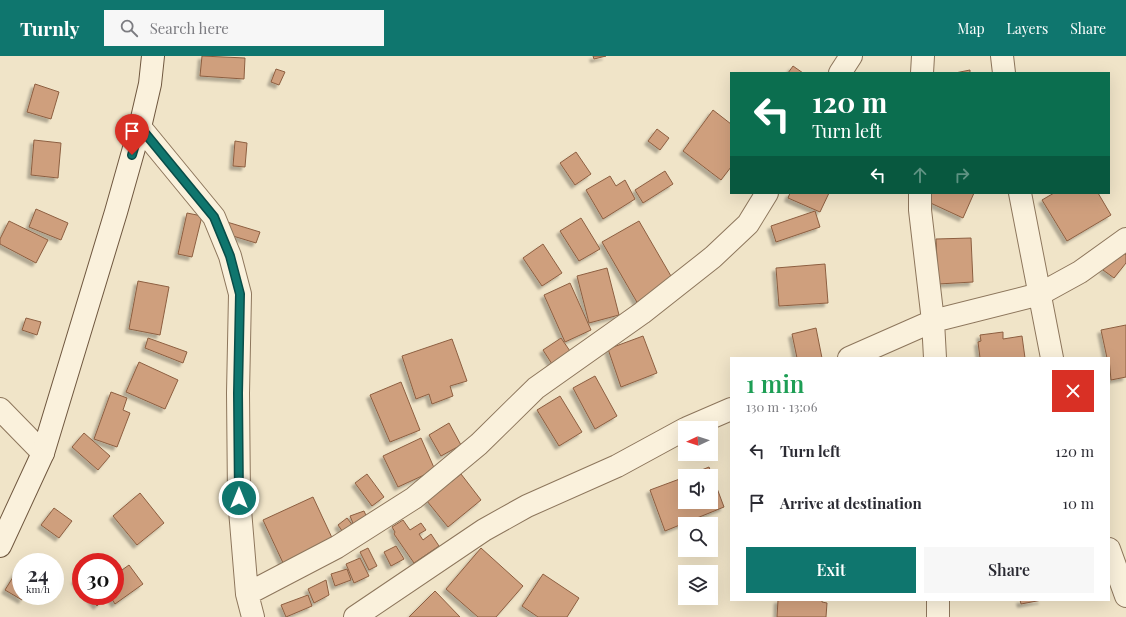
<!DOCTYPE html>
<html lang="en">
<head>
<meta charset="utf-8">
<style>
  :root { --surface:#fff; --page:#f7f7f7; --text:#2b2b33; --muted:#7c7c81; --accent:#0f766e }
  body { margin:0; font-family:"Playfair Display",serif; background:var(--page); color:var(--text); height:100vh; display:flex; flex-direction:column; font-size:15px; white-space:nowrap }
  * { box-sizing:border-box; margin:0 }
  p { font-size:13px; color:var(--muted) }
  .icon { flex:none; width:22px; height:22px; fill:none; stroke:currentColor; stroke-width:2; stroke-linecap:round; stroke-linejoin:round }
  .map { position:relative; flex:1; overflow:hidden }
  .panel { position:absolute; left:730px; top:301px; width:380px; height:244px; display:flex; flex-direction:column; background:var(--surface); border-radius:0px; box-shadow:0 4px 16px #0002 }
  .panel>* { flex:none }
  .hud { position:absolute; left:730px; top:16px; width:380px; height:122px; border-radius:0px; box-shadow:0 4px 16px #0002; background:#0b6e4f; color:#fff; overflow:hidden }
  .needle { width:26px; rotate:266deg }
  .buttons { position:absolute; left:678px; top:365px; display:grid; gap:8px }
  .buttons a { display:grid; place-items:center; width:40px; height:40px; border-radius:0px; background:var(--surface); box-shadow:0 4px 16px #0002; font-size:20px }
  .speed { position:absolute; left:12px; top:497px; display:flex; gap:8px; font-size:20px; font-weight:700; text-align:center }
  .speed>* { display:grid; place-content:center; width:52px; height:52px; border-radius:50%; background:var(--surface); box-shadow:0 4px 16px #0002; line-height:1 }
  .speed small { font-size:10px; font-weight:400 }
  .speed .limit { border:6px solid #d22; background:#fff; color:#111 }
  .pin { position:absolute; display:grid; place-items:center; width:34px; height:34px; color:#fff; margin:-41px -17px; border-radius:50% 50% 50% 0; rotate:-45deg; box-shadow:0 0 4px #0007 }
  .pin .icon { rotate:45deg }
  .me { position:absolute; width:44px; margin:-22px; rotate:0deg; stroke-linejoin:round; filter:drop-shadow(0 0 3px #0008) }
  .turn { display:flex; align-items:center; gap:14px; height:84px; padding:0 16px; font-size:18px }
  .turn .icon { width:52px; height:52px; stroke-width:2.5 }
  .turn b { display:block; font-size:28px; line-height:34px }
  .lanes { display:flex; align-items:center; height:38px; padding:0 16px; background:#0003; justify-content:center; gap:20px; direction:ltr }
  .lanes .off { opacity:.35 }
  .round { display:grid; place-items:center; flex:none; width:42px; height:42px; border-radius:0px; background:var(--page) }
  .summary { display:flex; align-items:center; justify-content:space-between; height:68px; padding:0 16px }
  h1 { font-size:24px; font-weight:600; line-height:30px; color:#1e9e55 }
  .button { display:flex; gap:8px; margin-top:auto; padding:8px 16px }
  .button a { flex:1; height:46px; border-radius:0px; background:var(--accent); color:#fff; font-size:16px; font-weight:600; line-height:46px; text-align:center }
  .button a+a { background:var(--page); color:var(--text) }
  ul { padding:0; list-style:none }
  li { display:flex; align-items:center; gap:12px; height:52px; padding:0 16px }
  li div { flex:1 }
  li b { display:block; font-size:15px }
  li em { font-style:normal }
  header { display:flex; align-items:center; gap:24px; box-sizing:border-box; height:56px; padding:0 20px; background:var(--accent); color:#fff }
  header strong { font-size:19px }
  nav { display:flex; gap:22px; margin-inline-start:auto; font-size:14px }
  .search { width:280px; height:36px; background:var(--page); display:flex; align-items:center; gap:10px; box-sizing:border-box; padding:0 14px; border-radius:0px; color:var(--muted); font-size:15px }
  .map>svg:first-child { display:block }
</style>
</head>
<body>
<header>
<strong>Turnly</strong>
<div class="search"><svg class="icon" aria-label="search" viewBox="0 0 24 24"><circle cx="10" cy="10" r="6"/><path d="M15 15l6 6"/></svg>Search here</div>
<nav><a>Map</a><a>Layers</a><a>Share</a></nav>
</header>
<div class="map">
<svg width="1126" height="561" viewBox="0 0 1126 561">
  <defs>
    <filter id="shadow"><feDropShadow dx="-3.5" dy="3.5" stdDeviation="1" flood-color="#0004"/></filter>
  </defs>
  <rect width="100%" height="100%" fill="#f0e4c8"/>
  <path fill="#cf9f7d" stroke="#8d5f41" filter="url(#shadow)" d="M202 0 245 2 244 23 200 20Z
    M593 0H606L594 3Z
    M793 10 803 17H788Z
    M276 13 285 16 279 29 271 26Z
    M970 14V17H955Z
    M35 28 59 36 51 63 27 56Z
    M713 54 731 68V111L721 124 683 95Z
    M657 73 669 82 660 94 648 85Z
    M34 84 61 87 58 122 31 119Z
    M235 85 247 87 245 111 233 110Z
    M576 96 591 118 575 129 560 107Z
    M665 115 673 128 643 147 635 134Z
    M610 120 616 130 625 124 635 143 603 163 586 134Z
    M790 137H829L820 156 788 142Z
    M927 137H974L963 162 924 144Z
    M1054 137H1098L1111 159 1067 185 1042 144Z
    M36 153 68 167 61 184 29 171Z
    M815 155 820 171 776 186 771 170Z
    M187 157 202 160 192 201 178 198Z
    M581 162 600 193 579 205 560 175Z
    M9 165 48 184 36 207 0 188V183Z
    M639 165 675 227 638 248 602 186Z
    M227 166 260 176 256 187 223 177Z
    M971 182 973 226 938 228 936 183Z
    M543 188 562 217 542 230 523 202Z
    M1120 194 1126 199V207L1114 222 1103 214Z
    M825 208 828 247 779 250 776 212Z
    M607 212 619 259 589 267 577 220Z
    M138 225 169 231 160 279 129 273Z
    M570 227 591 274 565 286 544 239Z
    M26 262 41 266 37 279 22 274Z
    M1126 269V321L1111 324 1109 302H1107L1101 274Z
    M816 272 822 302H797L792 278Z
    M1003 276V283L1022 280 1025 302H980L978 286 981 285 980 279Z
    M643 280 657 317 621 331 608 293Z
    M148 282 187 296 183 307 145 292Z
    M561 282 570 295 552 308 543 294Z
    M452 283 467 325 450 330 453 340 432 348 429 338 416 343 402 300Z
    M139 306 178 324 165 353 126 336Z
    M595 320 617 360 595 373 573 332Z
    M401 326 420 374 390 386 370 339Z
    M111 336 127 342 123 354 130 357 117 391 94 383Z
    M560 340 582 376 559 390 537 354Z
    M449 367 461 389 441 400 429 379Z
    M84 377 110 400 98 414 72 391Z
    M421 382 435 414 398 431 383 400Z
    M709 411 724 451 665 475 650 434 685 421V446H711V420H687Z
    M367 418 384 441 372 450 355 427Z
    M461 418 481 444 448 471 427 445Z
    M140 437 164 467 137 489 113 460Z
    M313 441 334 486 284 509 263 464Z
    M54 452 72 465 59 482 41 469Z
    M364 455 369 466 355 472 350 460Z
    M347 462 357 475 347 482 338 469Z
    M403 464 410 474 421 467 426 474 419 478 423 484 431 478 439 490 414 507 394 478 395 476 392 471Z
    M396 490 404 503 391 510 384 496Z
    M368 492 377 510 369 514 360 496Z
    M481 492 523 530 496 561H478L446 533Z
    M94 502 99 506H91Z
    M360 502 369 520 354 527 346 508Z
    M21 508V540H24L22 544 5 534Z
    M129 509 143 528 115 548 110 540H115V519Z
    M347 513 351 524 335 530 331 518Z
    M81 518V532L75 524Z
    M543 518 579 542 567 561H538L522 550Z
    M326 524 329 539 314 547 308 533Z
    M435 535 460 561H409Z
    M308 539 312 550 286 561 281 549Z
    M88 540H107L97 550Z
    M778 544H822V546L827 547 826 561H777Z
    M1020 544H1042L1021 548Z"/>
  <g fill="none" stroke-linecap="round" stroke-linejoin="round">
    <g stroke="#8d765c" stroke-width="24">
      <path id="street" d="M1002 0 1004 17
        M840 17 851 0
        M922 17 923 0
        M140 71 214 161 230 200 240 238 238 337 239 442 247 538 253 561
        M920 137V154L933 265 935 302
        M1020 137 1052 302
        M849 302 933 265 1040 238 1080 216 1126 183
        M0 353 43 397
        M687 372 731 353
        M1109 493 1126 540
        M247 538 337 491 414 442 479 388 536 332 642 257 713 201 748 168 767 137
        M355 561 484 474 527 450 617 410 685 373
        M938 561V544"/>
    </g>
    <g stroke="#6f573f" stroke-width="24">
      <path id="secondary" d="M0 490 43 397 116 156 140 71 150 28 153 0"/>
    </g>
    <use href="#street" stroke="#faf1dc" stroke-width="22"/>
    <use href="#secondary" stroke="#faf1dc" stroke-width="22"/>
  </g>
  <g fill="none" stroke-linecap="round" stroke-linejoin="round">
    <g stroke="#0a4d48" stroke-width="10">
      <path id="route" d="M132 99 140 71 214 161 230 200 240 238 238 337 239 442"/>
    </g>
    <use href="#route" stroke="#0f766e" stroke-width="7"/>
  </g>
</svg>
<div class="buttons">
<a><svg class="needle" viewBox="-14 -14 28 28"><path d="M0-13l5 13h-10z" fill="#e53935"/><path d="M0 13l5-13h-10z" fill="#7c7c81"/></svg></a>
<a><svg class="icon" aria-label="sound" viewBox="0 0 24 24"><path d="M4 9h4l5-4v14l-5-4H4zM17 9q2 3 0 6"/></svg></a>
<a><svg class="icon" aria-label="search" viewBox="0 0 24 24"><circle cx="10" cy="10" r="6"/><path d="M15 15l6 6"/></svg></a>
<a><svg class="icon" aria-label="layers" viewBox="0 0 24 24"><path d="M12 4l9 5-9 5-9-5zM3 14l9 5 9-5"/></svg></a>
</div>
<div class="speed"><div>24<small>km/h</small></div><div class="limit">30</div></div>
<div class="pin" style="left:132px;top:99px;background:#d93025"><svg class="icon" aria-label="arrive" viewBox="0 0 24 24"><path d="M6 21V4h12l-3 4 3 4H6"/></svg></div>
<svg class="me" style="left:239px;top:442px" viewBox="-20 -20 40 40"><circle r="17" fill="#0f766e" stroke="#fff" stroke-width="3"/><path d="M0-11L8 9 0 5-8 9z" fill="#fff"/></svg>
<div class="hud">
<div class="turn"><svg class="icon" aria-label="left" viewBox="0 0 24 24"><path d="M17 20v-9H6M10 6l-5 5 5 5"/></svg><div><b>120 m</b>Turn left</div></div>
<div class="lanes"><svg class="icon" aria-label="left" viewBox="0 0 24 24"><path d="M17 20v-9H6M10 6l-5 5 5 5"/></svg><svg class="icon off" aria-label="ahead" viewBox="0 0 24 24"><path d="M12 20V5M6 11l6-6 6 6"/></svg><svg class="icon off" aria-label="right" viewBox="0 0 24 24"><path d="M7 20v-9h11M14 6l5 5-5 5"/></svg></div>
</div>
<section class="panel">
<div class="summary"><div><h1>1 min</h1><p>130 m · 13:06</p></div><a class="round" style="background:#d93025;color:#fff"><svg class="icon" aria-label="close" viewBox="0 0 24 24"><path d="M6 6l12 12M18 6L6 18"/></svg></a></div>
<ul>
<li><svg class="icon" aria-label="left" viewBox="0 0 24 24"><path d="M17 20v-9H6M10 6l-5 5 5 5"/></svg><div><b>Turn left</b></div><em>120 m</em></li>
<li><svg class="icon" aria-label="arrive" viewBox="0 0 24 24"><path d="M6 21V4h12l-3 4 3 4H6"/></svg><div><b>Arrive at destination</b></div><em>10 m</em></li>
</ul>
<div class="button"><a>Exit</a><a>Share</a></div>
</section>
</div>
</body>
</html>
